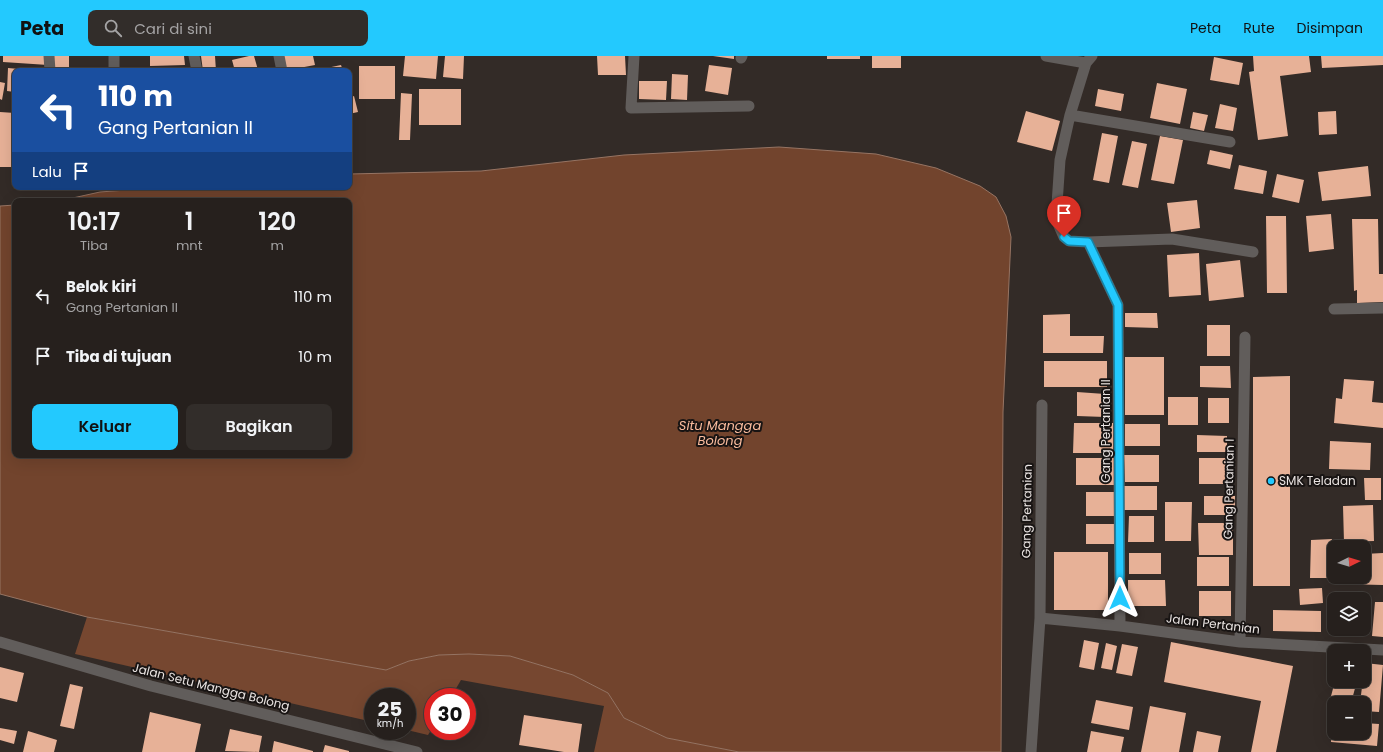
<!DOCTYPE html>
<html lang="id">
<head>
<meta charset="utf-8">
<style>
  :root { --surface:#26201d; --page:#322d2a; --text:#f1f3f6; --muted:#a4a3a4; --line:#423e3b; --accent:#23c9fe }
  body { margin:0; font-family:Poppins,sans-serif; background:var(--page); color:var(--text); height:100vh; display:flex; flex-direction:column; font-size:15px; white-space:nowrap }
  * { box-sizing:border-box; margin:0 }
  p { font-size:13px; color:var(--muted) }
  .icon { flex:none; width:22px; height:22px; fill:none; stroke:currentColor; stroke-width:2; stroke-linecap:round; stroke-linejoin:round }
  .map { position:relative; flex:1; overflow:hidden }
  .drawer { position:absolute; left:12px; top:142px; width:340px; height:260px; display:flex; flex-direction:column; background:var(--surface); border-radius:8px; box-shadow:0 4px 16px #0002,0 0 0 1px var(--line) }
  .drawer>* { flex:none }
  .guide { position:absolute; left:12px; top:12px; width:340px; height:122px; border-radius:8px; box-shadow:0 4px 16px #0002,0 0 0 1px var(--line); background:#1a4fa0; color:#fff; overflow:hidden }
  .needle { width:26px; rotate:85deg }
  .tools { position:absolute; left:1327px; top:484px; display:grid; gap:8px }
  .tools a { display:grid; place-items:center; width:44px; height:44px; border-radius:8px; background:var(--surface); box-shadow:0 4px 16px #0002,0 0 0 1px var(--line); font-size:20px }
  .speed { position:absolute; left:364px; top:632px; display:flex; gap:8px; font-size:20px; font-weight:700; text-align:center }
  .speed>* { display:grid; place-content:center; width:52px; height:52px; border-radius:50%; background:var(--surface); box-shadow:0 4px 16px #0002,0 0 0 1px var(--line); line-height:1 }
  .speed small { font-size:10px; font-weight:400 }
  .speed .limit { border:6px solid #d22; background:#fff; color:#111 }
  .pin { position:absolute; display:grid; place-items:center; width:34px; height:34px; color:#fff; margin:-41px -17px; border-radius:50% 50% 50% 0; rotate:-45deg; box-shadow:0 0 4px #0007 }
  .pin .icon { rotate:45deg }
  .me { position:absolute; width:44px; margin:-22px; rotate:0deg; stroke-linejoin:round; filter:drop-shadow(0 0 3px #0008) }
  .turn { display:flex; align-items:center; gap:14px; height:84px; padding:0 20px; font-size:18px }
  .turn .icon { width:52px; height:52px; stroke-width:2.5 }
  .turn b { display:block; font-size:28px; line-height:34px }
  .then { display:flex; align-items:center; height:38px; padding:0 20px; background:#0003; gap:8px; font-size:15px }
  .eta { display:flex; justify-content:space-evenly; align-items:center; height:68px; text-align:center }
  .eta b { font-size:24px; font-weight:600; line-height:28px }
  .action { display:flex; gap:8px; margin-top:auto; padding:8px 20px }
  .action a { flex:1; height:46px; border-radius:8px; background:var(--accent); color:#111; font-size:16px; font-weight:600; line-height:46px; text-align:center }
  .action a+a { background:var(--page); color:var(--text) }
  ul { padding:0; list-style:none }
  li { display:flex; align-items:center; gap:12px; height:60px; padding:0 20px }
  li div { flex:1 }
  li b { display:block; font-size:15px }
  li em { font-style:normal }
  header { display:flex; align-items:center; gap:24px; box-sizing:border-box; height:56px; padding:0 20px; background:var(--accent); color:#111 }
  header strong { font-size:19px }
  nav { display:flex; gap:22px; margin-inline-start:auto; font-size:14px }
  .search { width:280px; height:36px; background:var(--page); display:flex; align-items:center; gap:10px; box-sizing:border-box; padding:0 14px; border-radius:8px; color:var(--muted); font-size:15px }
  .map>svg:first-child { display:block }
</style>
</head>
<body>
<header>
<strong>Peta</strong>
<div class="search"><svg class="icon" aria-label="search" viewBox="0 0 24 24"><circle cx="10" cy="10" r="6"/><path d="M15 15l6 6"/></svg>Cari di sini</div>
<nav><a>Peta</a><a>Rute</a><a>Disimpan</a></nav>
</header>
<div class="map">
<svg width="1383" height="696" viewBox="0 0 1383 696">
  <rect width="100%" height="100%" fill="#332b27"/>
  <path fill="#764730" d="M87 561 386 614 409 605 439 599 469 598 510 600 573 619 608 637 624 662 667 682 739 696H594L604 650 461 624 451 641H433V671L428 679 407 674V641H373V666L75 598Z"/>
  <path fill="#72442d" stroke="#967463" d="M779 91 876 98 936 112 980 130 996 141 1006 160 1011 181 1003 356 1001 696H739L667 682 624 662 608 637 573 619 510 600 469 598 439 599 409 605 386 614 87 561 0 538V150L15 149V399H349V145H59L100 136 166 131H349V118L481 115 624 99Z"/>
  <path fill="#e7b197" d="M3 0H49L48 9 3 6Z
    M53 0H69V14L53 13Z
    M150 0H184L185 9 150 10Z
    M201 0H215L216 15H203Z
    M249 0H254L258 14 235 15 232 4Z
    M280 0H313L315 9 283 15Z
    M405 0H438L436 23 403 20Z
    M445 0H464L463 23 443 21Z
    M597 0H625L626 19H598Z
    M713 0H734V3Z
    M827 0H860V3H827Z
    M872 0H901V12H872Z
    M1253 0H1309L1311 16 1280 20 1288 80 1258 84 1249 16 1254 15Z
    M1321 0H1383V9L1322 12Z
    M1214 1 1243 7 1239 29 1210 24Z
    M341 9 343 15H317V14Z
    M709 9 732 12 728 39 705 35Z
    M359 10H395V43H359Z
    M8 12 30 14 15 15V36L7 35Z
    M672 18 688 19 687 44 671 43Z
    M639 25H667L666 44 639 43Z
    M0 26 5 27 2 44 0 43Z
    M1157 27 1187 33 1180 68 1150 62Z
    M419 33H461V69H419Z
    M1098 33 1124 38 1121 55 1095 50Z
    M401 37 412 38 410 84H399Z
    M354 40 358 56 349 58V42Z
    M1220 48 1237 52 1233 75 1215 72Z
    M1026 55 1060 65 1052 95 1017 86Z
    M1336 55 1337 78 1319 79 1318 56Z
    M0 56 15 57V111H0Z
    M1193 56 1208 59 1204 75 1190 72Z
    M1102 77 1118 80 1109 127 1093 124Z
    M1160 80 1183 84 1174 128 1151 124Z
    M1132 85 1147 88 1138 132 1122 129Z
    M1210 94 1233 99 1230 113 1207 108Z
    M1239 109 1267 115 1263 138 1234 133Z
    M1368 110 1371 140 1322 145 1318 116Z
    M1277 118 1304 124 1299 147 1272 141Z
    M1197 144 1200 172 1171 176 1167 147Z
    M1331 158 1334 193 1309 196 1306 160Z
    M1266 160H1286L1287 237H1267Z
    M1352 163H1378L1379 218H1383V246L1357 247V234L1354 235Z
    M1199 197 1201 239 1169 241 1167 199Z
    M1240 204 1244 241 1209 245 1206 208Z
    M1125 257H1157L1158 272 1125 271Z
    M1070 258V280H1104L1103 297H1043V259Z
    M1207 269H1230V300H1207Z
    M1125 301H1164V359H1125Z
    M1044 305H1107V331H1044Z
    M1200 310H1230L1231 332 1200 331Z
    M1290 320V530H1253V321Z
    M1344 323 1374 325 1372 346 1383 347V372L1334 367 1336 342 1342 343Z
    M1077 336 1105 338V361L1077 360Z
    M1168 341H1198V369H1168Z
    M1208 342H1229V367H1208Z
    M1074 367H1113V397H1073Z
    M1125 368H1160V390H1125Z
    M1197 379 1227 380V396H1197Z
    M1330 385 1371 387 1370 414 1329 413Z
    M1124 399H1159V426H1125Z
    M1076 402H1115V429H1076Z
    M1199 402H1227V428H1199Z
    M1364 422H1381V444H1365Z
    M1124 430H1157V454H1124Z
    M1086 436H1114V460H1086Z
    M1204 440H1235V459H1204Z
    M1165 446H1192L1191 485H1165Z
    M1373 449 1374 485 1344 486 1343 450Z
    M1129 460H1154V486H1128Z
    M1198 467H1233V499H1199Z
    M1086 468H1115V488H1086Z
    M1332 483V522H1310L1311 484Z
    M1054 496H1108V554H1054Z
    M1129 497H1161V518H1129Z
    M1383 497V529L1341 528V521H1364V498Z
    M1197 501H1229V530H1197Z
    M1128 524H1165L1166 550H1128Z
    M1322 532 1323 547 1300 549 1299 533Z
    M1199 535H1231V560H1199Z
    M1369 541 1370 575 1329 576 1328 542H1334V573H1364V543L1341 542Z
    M1375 546H1383V581L1372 580Z
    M1273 554 1321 555V576L1273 575Z
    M1084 584 1099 587 1094 614 1079 611Z
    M1171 586 1293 610 1276 696H1251L1261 645 1164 626Z
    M1106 587 1117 590 1112 614 1101 612Z
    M1122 588 1138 591 1132 620 1116 617Z
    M1365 607 1383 609 1379 656 1364 655V647H1360Z
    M0 611 24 617 17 646 0 642Z
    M1335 625H1357L1351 647 1330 644Z
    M70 628 83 631 74 673 60 670Z
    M1096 644 1133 651 1129 674 1091 667Z
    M1150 650 1186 657 1179 696H1141Z
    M150 656 201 668 195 696H142Z
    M524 659 582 668 578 696H564L519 689Z
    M1333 665 1334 677H1364V667L1379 668 1377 690 1331 686Z
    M0 672 17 675 14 688 0 684Z
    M230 673 262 680 259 696 225 695Z
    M28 675 57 684 54 696H23Z
    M1091 675 1124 681 1121 696H1087Z
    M1197 675 1221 680 1218 696H1193Z
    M274 685 313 695V696H272Z
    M325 689 349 695V696H323Z"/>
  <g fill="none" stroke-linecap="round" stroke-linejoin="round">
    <path stroke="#615d5b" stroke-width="11" d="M49 0 50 15
      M114 0V15
      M194 0 197 15
      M279 0 282 15
      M634 0 631 52 749 50
      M1046 0 1086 7
      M1092 0 1086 7 1070 59 1060 104 1056 163 1064 181 1069 185 1088 186 1172 183 1253 196
      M741 2 742 0
      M1070 59 1230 86
      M1088 186 1118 249 1120 570
      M1334 253 1383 252
      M1040 562 1120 570 1240 586 1383 594
      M0 586 151 630 417 696
      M1240 586 1245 281
      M1031 696 1040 562 1042 349"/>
  </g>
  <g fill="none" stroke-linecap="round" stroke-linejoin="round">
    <g stroke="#1783a5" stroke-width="10">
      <path id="route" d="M1064 181 1069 185 1088 186 1118 249 1120 542"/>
    </g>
    <use href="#route" stroke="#23c9fe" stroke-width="7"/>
  </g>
  <circle fill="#23c9fe" stroke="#181413" stroke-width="1.5" cx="1271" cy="425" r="4"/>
  <g text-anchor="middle" stroke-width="4" stroke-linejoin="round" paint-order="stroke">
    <g font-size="12" fill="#eae4e2" stroke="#181413">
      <text transform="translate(1106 375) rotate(-90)" y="4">Gang Pertanian II</text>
      <text transform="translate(1229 433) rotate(-89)" y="4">Gang Pertanian I</text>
      <text transform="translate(1027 455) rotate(-89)" y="4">Gang Pertanian</text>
      <text transform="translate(1213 568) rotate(7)" y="4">Jalan Pertanian</text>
      <text transform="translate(211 631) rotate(14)" y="4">Jalan Setu Mangga Bolong</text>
    </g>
    <g font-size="12" fill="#eae4e2" stroke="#181413" text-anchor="start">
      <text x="1279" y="429">SMK Teladan</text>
    </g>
    <g font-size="13" font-style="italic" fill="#f9bb9d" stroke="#181413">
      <text x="720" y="374">Situ Mangga<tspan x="720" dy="15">Bolong</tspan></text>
    </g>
  </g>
</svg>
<div class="tools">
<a><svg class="needle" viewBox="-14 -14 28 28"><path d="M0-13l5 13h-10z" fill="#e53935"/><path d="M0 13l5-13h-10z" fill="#a4a3a4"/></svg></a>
<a><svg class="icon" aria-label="layers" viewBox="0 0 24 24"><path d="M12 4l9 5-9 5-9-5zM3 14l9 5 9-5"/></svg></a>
<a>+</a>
<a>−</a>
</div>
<div class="speed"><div>25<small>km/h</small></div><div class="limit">30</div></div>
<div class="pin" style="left:1064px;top:181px;background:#d93025"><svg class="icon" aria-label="arrive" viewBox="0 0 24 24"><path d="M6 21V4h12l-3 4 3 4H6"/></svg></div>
<svg class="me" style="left:1120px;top:542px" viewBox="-20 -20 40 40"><path d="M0-17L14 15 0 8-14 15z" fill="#23c9fe" stroke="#fff" stroke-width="4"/></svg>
<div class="guide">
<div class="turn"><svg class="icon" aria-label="left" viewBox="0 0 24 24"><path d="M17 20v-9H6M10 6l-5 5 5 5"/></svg><div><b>110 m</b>Gang Pertanian II</div></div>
<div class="then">Lalu<svg class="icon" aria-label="arrive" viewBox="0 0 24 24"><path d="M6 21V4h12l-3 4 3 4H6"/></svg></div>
</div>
<section class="drawer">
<div class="eta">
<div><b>10:17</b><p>Tiba</p></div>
<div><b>1</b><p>mnt</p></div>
<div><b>120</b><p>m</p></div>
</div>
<ul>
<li><svg class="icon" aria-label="left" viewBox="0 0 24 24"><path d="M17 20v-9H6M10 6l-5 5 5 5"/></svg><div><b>Belok kiri</b><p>Gang Pertanian II</p></div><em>110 m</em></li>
<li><svg class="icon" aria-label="arrive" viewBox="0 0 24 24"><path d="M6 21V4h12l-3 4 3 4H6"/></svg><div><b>Tiba di tujuan</b></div><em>10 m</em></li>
</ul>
<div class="action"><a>Keluar</a><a>Bagikan</a></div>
</section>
</div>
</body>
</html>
